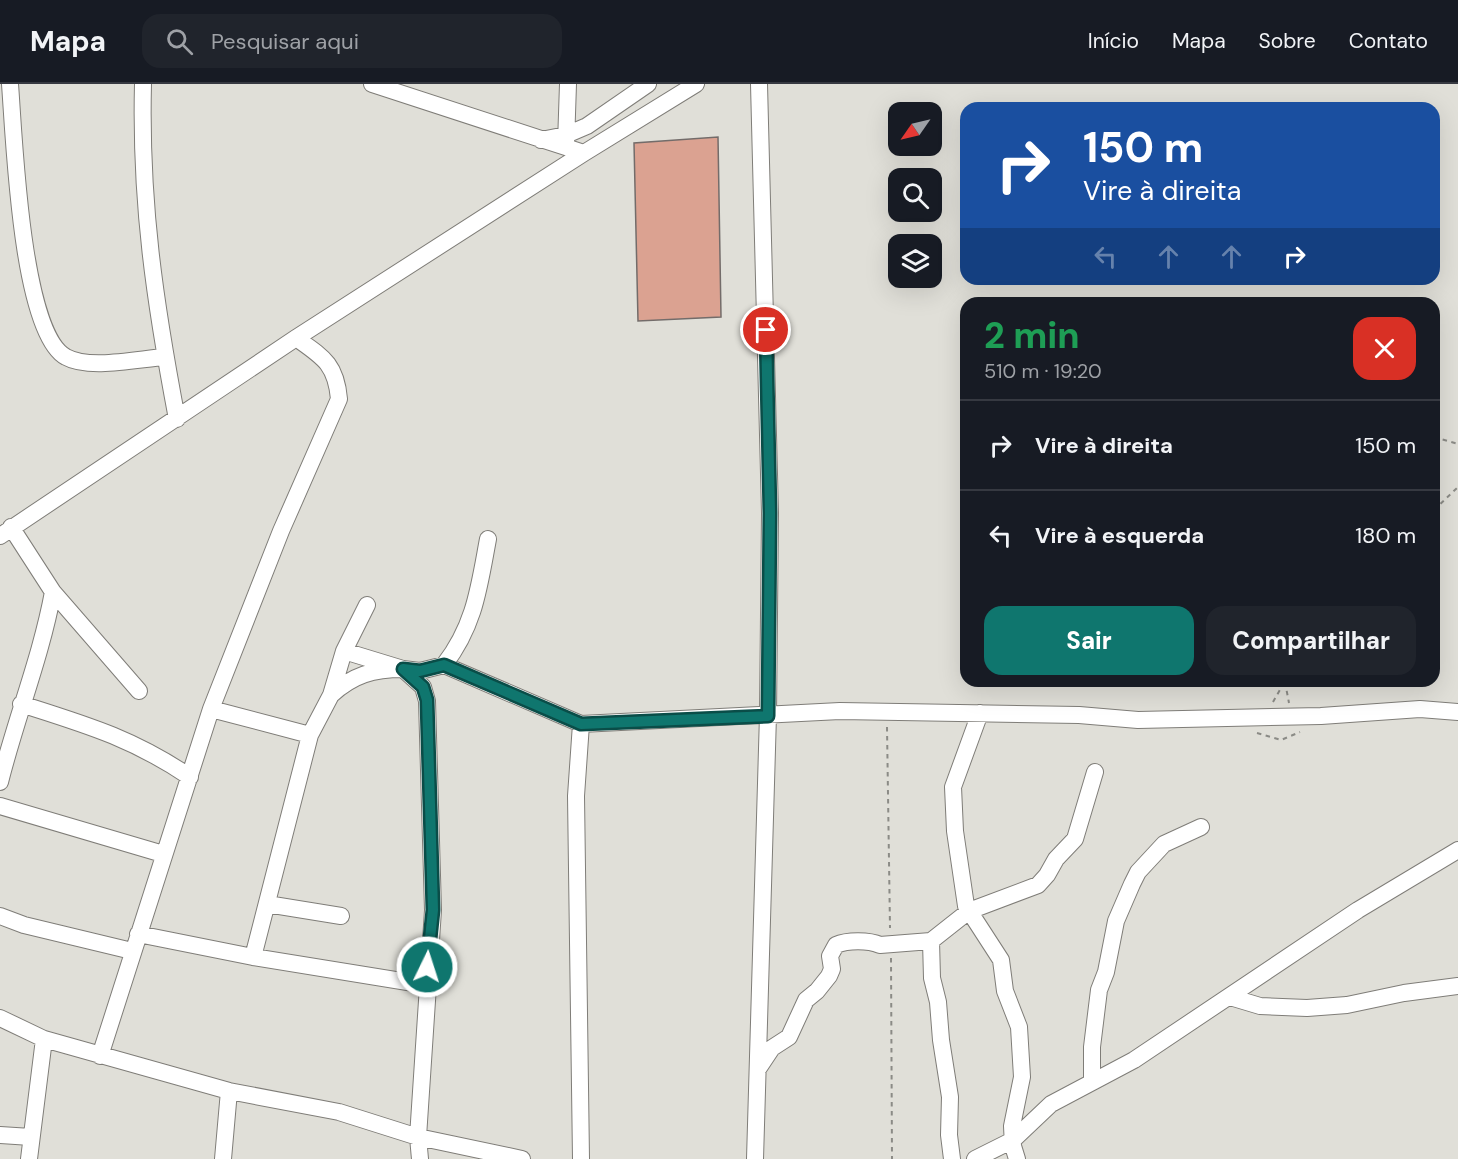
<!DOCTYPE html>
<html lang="pt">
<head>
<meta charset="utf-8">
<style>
  :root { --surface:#171b24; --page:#20242c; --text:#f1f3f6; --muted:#9ea1a6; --line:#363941; --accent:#0f766e }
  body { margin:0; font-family:"DM Sans",sans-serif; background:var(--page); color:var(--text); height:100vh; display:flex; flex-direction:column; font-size:22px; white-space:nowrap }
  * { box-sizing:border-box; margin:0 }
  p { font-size:20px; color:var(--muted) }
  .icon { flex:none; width:33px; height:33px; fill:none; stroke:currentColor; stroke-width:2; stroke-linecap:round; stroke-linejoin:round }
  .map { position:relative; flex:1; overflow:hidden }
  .sheet { position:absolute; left:960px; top:213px; width:480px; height:390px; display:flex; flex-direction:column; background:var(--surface); border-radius:18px; box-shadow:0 6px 24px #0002 }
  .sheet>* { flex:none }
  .hud { position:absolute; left:960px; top:18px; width:480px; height:183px; border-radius:18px; box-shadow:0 6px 24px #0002; background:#1a4fa0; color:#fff; overflow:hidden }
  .needle { width:39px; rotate:236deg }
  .tools { position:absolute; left:888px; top:18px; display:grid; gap:12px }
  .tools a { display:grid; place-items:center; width:54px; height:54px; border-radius:12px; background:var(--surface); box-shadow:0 6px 24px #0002; font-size:30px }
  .pin { position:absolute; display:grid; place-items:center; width:51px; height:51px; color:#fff; margin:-26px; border:3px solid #fff; border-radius:50%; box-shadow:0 2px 6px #0007 }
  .me { position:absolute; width:66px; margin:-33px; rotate:4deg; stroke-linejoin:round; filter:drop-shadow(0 0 4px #0008) }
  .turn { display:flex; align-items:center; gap:21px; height:126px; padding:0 24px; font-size:27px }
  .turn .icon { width:78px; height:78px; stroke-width:2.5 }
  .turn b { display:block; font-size:42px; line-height:51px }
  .lanes { display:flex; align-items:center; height:57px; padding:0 24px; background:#0003; justify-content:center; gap:30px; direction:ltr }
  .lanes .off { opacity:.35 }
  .round { display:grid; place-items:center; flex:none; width:63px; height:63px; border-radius:18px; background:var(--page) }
  .overview { display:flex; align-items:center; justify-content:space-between; height:102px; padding:0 24px }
  h1 { font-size:36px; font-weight:800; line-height:45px; color:#1e9e55 }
  .primary-button { display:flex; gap:12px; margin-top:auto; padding:12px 24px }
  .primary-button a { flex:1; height:69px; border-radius:18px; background:var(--accent); color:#fff; font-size:24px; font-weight:800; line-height:69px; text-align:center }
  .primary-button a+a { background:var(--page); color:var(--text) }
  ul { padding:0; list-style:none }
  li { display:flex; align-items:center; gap:18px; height:90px; padding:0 24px; border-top:2px solid var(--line) }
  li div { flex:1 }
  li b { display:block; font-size:22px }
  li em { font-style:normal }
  header { display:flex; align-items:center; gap:36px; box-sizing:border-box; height:84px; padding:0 30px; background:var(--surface); border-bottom:2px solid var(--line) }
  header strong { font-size:28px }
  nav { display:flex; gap:33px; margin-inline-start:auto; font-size:21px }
  .search { width:420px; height:54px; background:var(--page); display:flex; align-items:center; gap:15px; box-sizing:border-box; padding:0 21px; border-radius:18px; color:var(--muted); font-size:22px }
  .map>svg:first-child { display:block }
</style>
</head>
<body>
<header>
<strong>Mapa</strong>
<div class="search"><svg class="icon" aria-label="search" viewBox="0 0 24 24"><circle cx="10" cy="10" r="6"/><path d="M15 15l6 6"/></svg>Pesquisar aqui</div>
<nav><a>Início</a><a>Mapa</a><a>Sobre</a><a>Contato</a></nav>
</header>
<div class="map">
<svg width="1458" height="1075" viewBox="0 0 1458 1075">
  <rect width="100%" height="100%" fill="#e0dfd8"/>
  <path fill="#dba291" stroke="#736c6a" stroke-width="1.5" d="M718 53 721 233 638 237 634 59Z"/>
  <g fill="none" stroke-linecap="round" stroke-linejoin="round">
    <g stroke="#7f7d78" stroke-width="18">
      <path id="minor" d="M10 0C14 51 21 249 66 273 89 286 138 275 165 273
        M143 0C140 119 155 219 177 335
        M372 0 584 69
        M541 56 566 51 587 42 648 0
        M566 60 568 0
        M11 443 53 508 139 607
        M0 452 296 254 584 69 696 0
        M344 567 403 585 420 587 444 581 581 640 840 627 1079 631 1138 636 1321 632 1420 625 1458 628
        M444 581C475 541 479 503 488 455
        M331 611C353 591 373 585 403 585L423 603 427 617 433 826 418 1053 420 1075
        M21 620C87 641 132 654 190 693
        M211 625 310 651
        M980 629 953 703 955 747 966 822 1001 876 1005 907 1019 943 1022 993 1012 1042 1013 1062 1017 1075
        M581 640 576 712 581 1075
        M0 698C16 634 41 573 53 508
        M0 722 163 770
        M267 820 341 832
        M0 832 24 841 132 867
        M138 850 253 873 426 901
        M253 873 310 651 331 611 344 567 367 521
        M1230 913 1260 922 1307 924 1347 921 1404 909 1458 902
        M0 934 44 955 229 1007 339 1028 418 1053 522 1075
        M100 972 211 625 281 447 339 315C336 280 323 273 296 254
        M758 985 772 964 789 953 806 916 817 907 829 892 832 885 830 872 836 861C847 856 869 856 880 861L931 857
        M1092 997V963L1099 906 1106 888 1116 837 1132 800 1138 788 1164 760 1201 743
        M0 1051 31 1053
        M29 1075 44 955
        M223 1075 229 1007
        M755 1075 768 631 770 429 759 0
        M952 1075 949 1051 950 1013 941 956 938 918 932 894 931 857 969 827 1038 801 1047 791 1056 775 1075 755 1095 688
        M975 1075 1013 1056 1051 1020 1134 976 1358 826 1458 766"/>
    </g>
    <path stroke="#8b8b86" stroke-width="2" stroke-dasharray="4.5 4.5" stroke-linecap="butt" d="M1434 353 1458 360
      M1434 426 1458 403
      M1285 598 1289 619
      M1273 618 1285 597
      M887 643 890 844
      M1257 649 1281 656 1300 648
      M891 874 892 1075"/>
    <use href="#minor" stroke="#fff" stroke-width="16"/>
  </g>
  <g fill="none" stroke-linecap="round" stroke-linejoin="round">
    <g stroke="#0a4d48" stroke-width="15">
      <path id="route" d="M427 883 433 826 427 616 423 603 403 585 420 587 444 581 581 640 768 632 770 429 766 246"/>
    </g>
    <use href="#route" stroke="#0f766e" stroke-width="10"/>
  </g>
</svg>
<div class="tools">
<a><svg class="needle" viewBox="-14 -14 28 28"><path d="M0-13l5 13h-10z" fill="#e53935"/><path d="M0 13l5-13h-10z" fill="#9ea1a6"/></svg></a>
<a><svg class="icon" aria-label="search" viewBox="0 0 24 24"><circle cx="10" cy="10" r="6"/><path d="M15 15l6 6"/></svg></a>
<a><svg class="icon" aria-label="layers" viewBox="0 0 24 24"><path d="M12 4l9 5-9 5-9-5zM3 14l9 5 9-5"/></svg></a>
</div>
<div class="pin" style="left:766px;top:246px;background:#d93025"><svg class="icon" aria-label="arrive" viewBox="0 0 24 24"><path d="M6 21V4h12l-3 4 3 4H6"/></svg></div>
<svg class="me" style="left:427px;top:883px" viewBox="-20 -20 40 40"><circle r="17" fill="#0f766e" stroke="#fff" stroke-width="3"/><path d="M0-11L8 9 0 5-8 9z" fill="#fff"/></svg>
<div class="hud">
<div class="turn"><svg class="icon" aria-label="right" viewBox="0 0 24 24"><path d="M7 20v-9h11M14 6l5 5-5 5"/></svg><div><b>150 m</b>Vire à direita</div></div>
<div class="lanes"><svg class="icon off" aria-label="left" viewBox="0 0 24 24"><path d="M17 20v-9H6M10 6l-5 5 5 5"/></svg><svg class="icon off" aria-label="ahead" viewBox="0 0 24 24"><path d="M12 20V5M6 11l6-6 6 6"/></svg><svg class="icon off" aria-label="ahead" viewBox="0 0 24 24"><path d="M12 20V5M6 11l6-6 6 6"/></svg><svg class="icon" aria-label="right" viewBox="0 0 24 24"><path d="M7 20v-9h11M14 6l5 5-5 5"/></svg></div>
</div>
<section class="sheet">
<div class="overview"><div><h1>2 min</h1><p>510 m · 19:20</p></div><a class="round" style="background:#d93025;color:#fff"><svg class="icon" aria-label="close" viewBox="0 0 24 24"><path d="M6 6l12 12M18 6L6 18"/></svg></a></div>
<ul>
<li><svg class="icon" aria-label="right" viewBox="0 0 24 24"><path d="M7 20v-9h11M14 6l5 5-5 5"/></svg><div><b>Vire à direita</b></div><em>150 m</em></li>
<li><svg class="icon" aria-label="left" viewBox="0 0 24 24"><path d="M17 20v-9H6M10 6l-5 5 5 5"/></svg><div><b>Vire à esquerda</b></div><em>180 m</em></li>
</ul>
<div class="primary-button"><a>Sair</a><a>Compartilhar</a></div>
</section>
</div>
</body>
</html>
